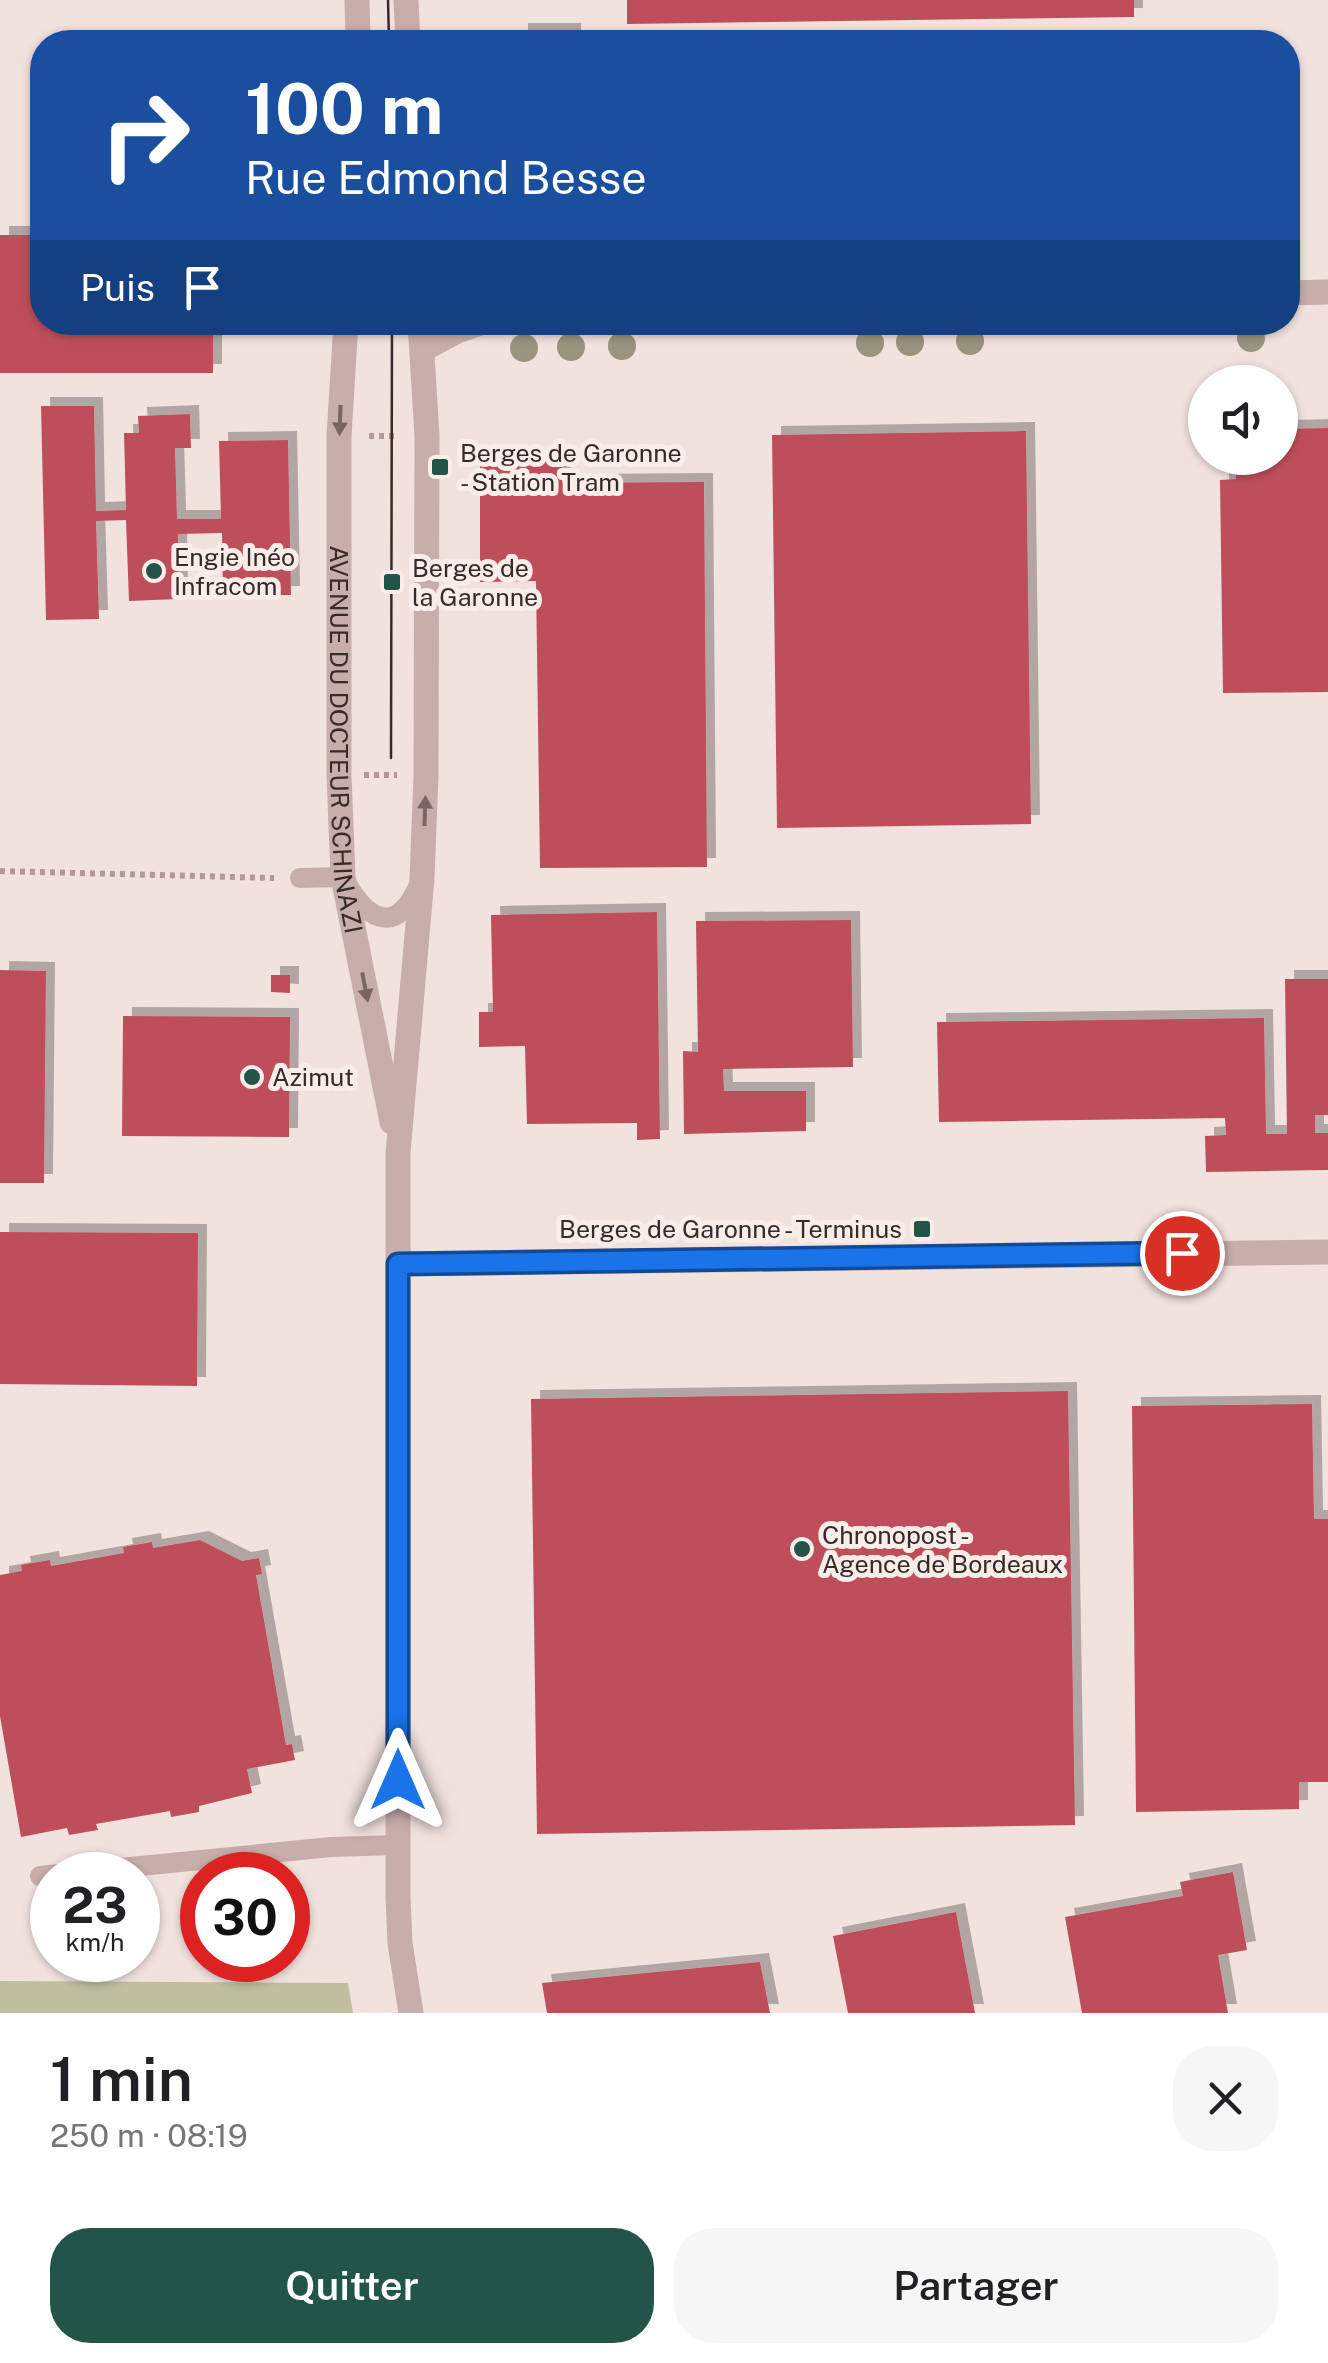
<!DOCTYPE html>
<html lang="fr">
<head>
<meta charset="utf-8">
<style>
  :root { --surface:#fff; --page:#f6f6f6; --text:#202124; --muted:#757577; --accent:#225547 }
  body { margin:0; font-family:"Public Sans",sans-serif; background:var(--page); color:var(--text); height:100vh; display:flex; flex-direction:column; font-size:38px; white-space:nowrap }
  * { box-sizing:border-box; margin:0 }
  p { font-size:32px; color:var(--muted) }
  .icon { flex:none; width:55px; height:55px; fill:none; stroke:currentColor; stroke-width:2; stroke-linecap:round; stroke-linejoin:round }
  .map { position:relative; height:2013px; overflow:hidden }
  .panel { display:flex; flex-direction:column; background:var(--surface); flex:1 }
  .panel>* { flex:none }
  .guide { position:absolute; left:30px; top:30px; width:1270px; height:305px; border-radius:40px; box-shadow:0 2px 8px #0004; background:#1a4fa0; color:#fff; overflow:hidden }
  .fabs { position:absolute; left:1188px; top:365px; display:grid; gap:20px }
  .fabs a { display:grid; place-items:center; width:110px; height:110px; border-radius:50%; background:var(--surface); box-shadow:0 2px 8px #0004; font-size:50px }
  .speed { position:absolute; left:30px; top:1852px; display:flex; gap:20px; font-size:50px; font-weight:700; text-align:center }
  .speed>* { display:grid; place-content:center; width:130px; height:130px; border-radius:50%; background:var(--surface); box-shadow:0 2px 8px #0004; line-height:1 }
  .speed small { font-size:25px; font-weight:400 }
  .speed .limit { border:15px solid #d22; background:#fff; color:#111 }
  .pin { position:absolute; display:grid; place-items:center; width:85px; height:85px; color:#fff; margin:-42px; border:5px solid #fff; border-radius:50%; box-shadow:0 2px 10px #0007 }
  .me { position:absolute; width:110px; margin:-55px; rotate:0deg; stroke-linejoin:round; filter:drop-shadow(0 0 8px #0008) }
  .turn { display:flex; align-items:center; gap:35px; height:210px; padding:0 50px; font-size:45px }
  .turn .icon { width:130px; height:130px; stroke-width:2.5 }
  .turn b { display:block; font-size:70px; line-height:85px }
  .then { display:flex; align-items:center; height:95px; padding:0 50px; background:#0003; gap:20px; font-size:38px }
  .round { display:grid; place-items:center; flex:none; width:105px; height:105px; border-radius:40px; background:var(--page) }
  .summary { display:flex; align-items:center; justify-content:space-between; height:170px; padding:0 50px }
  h1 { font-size:60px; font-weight:600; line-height:75px }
  .primary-button { display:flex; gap:20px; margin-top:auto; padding:20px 50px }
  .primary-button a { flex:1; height:115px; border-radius:40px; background:var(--accent); color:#fff; font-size:40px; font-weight:600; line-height:115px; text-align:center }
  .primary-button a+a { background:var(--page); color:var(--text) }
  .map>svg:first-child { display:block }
</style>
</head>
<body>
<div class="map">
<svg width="1328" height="2013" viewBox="0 0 1328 2013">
  <defs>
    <filter id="shadow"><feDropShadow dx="9" dy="-9" stdDeviation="0" flood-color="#0004"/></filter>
  </defs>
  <rect width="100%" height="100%" fill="#f1e2de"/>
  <path fill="#bfbf9f" d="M0 1981 348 1983 353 2013H0Z"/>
  <path fill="#be4f5a" filter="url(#shadow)" d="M627 0H1134V17L627 24Z
    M519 32H572V42H519Z
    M0 235H42V322H213V373H0Z
    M41 406H94L96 511 126 510 124 433H139L138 416 190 414 191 448H175L177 519H221L219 441 288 440 291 595 223 596 222 533 178 534 179 599 129 601 126 520 96 521 99 619 46 620Z
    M1328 428V692L1223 693 1220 480 1236 479V458H1280V429Z
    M1026 431 1031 824 777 828 772 435Z
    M562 458V483L704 482 707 867 540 868 536 581 480 582V460Z
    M657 912 660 1139 637 1140V1123L527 1124 525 1046 479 1047V1012H493L491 915Z
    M851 920 853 1067 723 1069 724 1091H806V1131L684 1134 683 1051 698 1052 696 921Z
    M0 970 46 971 44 1183H0Z
    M271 975H290V993L271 992Z
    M1285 979H1328V1115H1315V1133H1328V1170L1206 1172 1205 1136 1226 1135 1225 1118 939 1122 937 1022 1264 1018 1266 1134H1287Z
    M123 1016 290 1017 289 1137 122 1136Z
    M0 1232 198 1233 197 1386 0 1384Z
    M1068 1391 1075 1825 537 1834 531 1399Z
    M1312 1404 1314 1519H1328V1782H1299V1809L1136 1812 1132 1406Z
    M200 1540 242 1561 259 1558 262 1574 256 1575 286 1745 292 1744 295 1760 247 1769 252 1793 199 1806V1812L171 1817 170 1811 96 1824 98 1830 69 1835 67 1828 21 1837 0 1716V1575L22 1571 21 1565 50 1560 51 1566 124 1553 123 1547 152 1542 153 1548Z
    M1233 1872 1247 1950 1218 1955 1228 2013H1082L1065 1917 1183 1896 1180 1882Z
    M956 1912 975 2013H848L833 1936Z
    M760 1962 770 2013H547L542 1983Z"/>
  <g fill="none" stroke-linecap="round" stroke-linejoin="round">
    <path stroke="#b49895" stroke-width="6" stroke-dasharray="5 5" stroke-linecap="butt" d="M369 436H397
      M364 775H397
      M0 871 274 878"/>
    <path stroke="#c8aeab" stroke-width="20" d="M300 878 343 877C364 916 393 940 418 887
      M40 1876 331 1847 398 1845"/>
    <g stroke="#c8aeab" stroke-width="25">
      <path d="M357 0 358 42"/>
      <path d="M406 0 408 42"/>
      <path d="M1288 293 1328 292"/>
      <path id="s1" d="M346 322 339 436V775L343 877 392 1122"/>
      <path d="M422 350 457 331 484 322"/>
      <path d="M398 1264 1328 1252"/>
      <path d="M411 2013 400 1943 398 1897V1153L422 878 426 775 427 436 420 322"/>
    </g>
    <path stroke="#372a2a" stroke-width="2.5" d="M388 0 389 42
      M391 758 392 322"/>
  </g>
  <g fill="#9a937e">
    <circle cx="1251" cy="338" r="14"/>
    <circle cx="970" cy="341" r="14"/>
    <circle cx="910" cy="342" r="14"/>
    <circle cx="870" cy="343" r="14"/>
    <circle cx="622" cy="346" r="14"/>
    <circle cx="571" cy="347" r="14"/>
    <circle cx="524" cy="348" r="14"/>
  </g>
  <defs><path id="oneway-solid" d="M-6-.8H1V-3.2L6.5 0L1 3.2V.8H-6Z" transform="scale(2.5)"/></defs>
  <g fill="#786564">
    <use href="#oneway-solid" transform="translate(340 420) rotate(92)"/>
    <use href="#oneway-solid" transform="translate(425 811) rotate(-88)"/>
    <use href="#oneway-solid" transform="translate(365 987) rotate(79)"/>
  </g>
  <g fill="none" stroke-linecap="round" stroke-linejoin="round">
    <g stroke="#114b97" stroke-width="25">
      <path id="route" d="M398 1780V1264L1182 1253"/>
    </g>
    <use href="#route" stroke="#1a73e8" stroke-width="18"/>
  </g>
  <g fill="#225547" stroke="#f9edea" stroke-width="4">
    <rect x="430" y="457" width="20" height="20" rx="5"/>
    <circle cx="154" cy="571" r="10"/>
    <rect x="382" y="572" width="20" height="20" rx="5"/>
    <circle cx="252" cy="1077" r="10"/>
    <rect x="912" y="1219" width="20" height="20" rx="5"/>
    <circle cx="802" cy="1549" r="10"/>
  </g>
  <g text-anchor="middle" stroke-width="10" stroke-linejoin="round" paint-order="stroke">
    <g font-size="25" fill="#372a2a" stroke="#f9edea" text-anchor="start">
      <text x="460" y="462">Berges de Garonne<tspan x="460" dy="29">- Station Tram</tspan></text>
      <text x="174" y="566">Engie Inéo<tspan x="174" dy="29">Infracom</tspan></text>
      <text x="412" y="577">Berges de<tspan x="412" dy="29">la Garonne</tspan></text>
      <text x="272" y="1086">Azimut</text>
      <text x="902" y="1238" text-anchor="end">Berges de Garonne - Terminus</text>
      <text x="822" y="1544">Chronopost -<tspan x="822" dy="29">Agence de Bordeaux</tspan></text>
    </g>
    <g font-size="25" fill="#372a2a" stroke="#f9edea">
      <text dy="9" stroke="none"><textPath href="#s1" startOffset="418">AVENUE DU DOCTEUR SCHINAZI</textPath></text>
    </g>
  </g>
</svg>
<div class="fabs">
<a><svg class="icon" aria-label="sound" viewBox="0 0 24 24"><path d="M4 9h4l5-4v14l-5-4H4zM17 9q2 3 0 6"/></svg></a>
</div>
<div class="speed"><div>23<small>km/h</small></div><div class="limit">30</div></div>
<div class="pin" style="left:1182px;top:1253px;background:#d93025"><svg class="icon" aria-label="arrive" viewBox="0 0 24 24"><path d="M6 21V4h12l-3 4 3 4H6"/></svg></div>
<svg class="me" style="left:398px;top:1780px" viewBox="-20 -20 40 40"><path d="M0-17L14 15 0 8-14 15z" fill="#1a73e8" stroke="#fff" stroke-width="4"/></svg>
<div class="guide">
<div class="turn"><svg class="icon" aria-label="right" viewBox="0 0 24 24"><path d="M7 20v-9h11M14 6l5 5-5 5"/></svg><div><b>100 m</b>Rue Edmond Besse</div></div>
<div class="then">Puis<svg class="icon" aria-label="arrive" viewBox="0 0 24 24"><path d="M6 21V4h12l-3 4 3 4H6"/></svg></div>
</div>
</div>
<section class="panel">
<div class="summary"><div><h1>1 min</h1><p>250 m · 08:19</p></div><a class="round"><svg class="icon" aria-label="close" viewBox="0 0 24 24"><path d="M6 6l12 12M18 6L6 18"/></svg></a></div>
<div class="primary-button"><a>Quitter</a><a>Partager</a></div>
</section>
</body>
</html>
